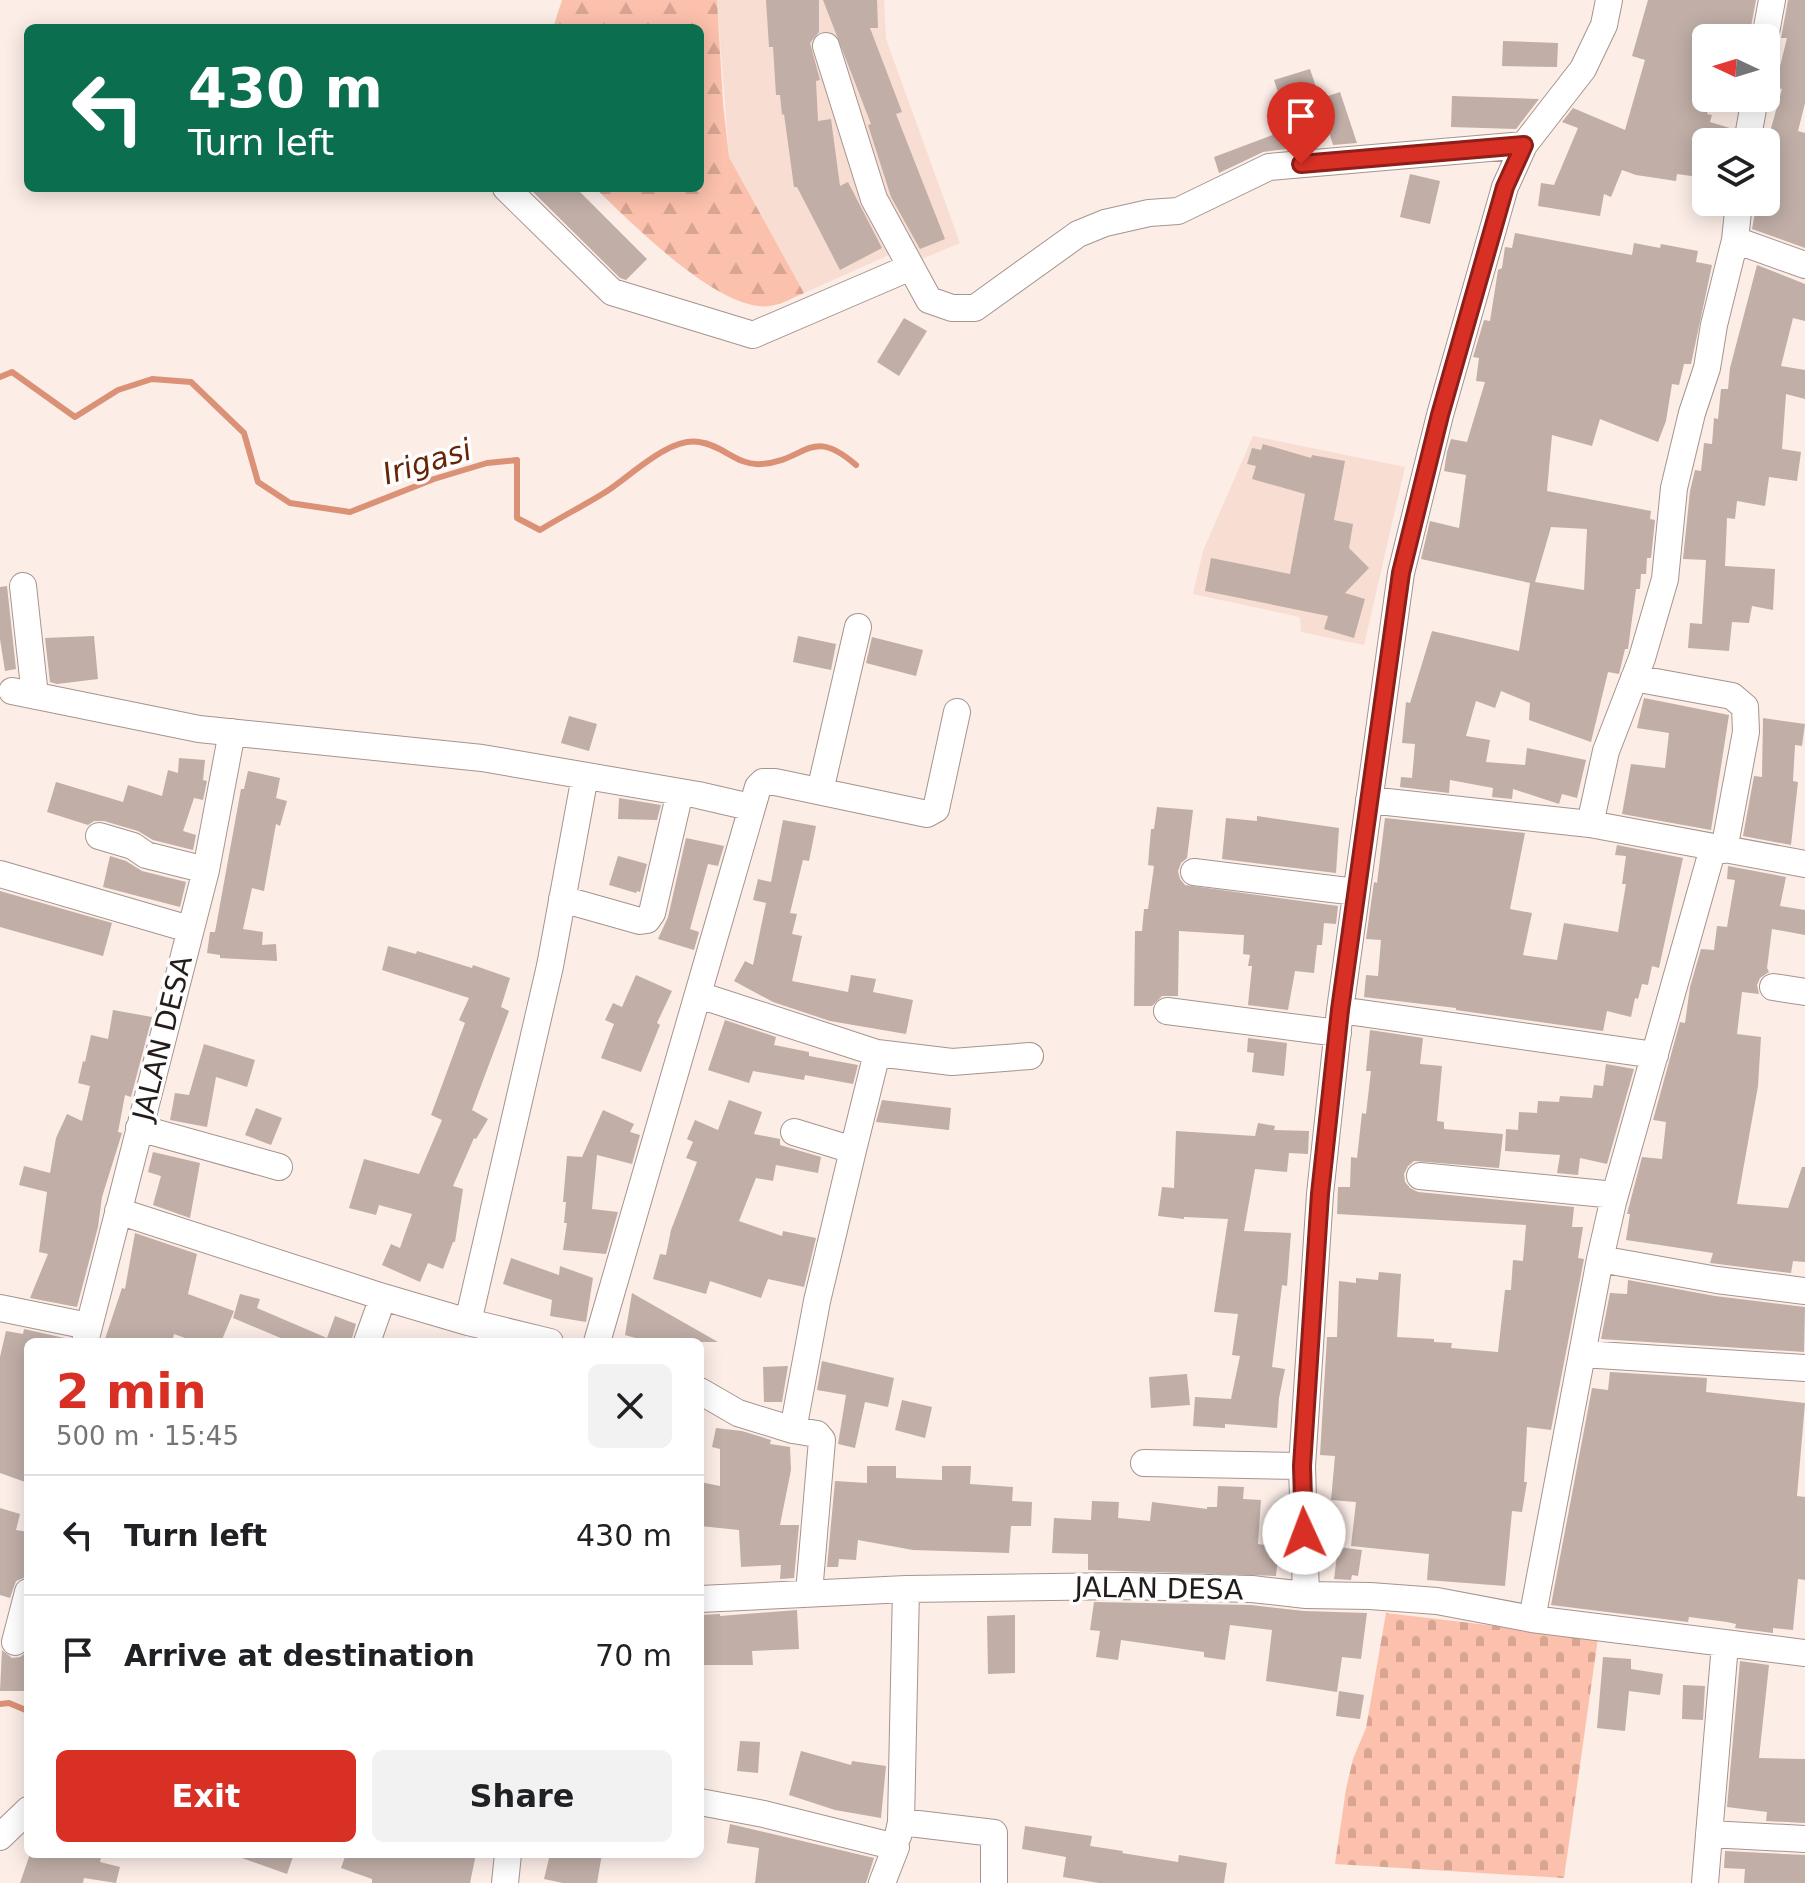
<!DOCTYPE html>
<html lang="en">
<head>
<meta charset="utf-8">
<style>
  :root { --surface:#fff; --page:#f2f2f2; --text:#202124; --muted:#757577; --line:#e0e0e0; --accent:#d93025 }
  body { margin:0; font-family:"DejaVu Sans",sans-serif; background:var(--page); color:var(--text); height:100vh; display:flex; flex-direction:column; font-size:30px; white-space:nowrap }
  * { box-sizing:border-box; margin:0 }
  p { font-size:26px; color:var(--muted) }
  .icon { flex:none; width:44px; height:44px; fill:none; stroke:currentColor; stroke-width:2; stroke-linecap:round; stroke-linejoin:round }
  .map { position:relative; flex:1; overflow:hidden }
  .panel { position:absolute; left:24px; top:1338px; width:680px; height:520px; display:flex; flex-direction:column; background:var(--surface); border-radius:12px; box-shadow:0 4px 20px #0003 }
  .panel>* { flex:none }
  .hud { position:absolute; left:24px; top:24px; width:680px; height:168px; border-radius:12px; box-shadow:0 4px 20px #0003; background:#0b6e4f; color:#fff; overflow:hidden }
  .needle { width:52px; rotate:274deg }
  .controls { position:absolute; left:1692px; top:24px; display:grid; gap:16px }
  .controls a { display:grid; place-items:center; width:88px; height:88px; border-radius:12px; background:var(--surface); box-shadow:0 4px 20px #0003; font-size:40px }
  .pin { position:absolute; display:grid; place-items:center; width:68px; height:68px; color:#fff; margin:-82px -34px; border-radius:50% 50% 50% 0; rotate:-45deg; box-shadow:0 0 8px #0007 }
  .pin .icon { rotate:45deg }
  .me { position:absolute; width:88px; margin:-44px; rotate:358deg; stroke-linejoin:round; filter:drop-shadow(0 0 6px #0008) }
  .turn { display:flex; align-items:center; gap:28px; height:168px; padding:0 32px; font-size:36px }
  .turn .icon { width:104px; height:104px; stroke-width:2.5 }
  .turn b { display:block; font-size:56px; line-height:68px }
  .round { display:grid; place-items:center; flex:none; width:84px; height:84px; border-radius:12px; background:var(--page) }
  .summary { display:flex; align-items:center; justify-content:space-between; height:136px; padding:0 32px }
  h1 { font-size:48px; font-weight:800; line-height:60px; color:var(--accent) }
  .action { display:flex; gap:16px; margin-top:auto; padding:16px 32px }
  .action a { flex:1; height:92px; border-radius:12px; background:var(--accent); color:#fff; font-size:32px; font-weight:800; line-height:92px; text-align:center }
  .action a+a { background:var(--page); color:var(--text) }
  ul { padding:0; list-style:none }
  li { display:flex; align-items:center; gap:24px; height:120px; padding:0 32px; border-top:2px solid var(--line) }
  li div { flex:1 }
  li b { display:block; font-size:30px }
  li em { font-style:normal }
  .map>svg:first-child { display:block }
</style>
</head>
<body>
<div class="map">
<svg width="1805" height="1883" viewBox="0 0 1805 1883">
  <defs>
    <pattern id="forest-firs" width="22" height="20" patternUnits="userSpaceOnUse" patternTransform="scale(2)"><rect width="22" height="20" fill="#fcc1ac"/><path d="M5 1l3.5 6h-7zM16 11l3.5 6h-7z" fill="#d8a593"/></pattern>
    <pattern id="cemetery-stones" width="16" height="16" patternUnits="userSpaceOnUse" patternTransform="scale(2)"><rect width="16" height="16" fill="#fcc1ac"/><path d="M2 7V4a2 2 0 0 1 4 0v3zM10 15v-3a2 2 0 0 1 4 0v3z" fill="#d8a593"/></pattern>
  </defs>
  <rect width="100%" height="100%" fill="#fcede7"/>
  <path fill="#f8ddd3" d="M717 0H884L886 39 960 243 917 261 889 255 804 293 729 157Z
    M1253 436 1405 467 1364 645 1301 632 1300 617 1193 594 1203 551Z"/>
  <path fill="url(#forest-firs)" d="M562 0H717L723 103 729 157 804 293C794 297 781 305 770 306 719 313 630 221 595 188H700V28H553Z"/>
  <path fill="url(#cemetery-stones)" d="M1386 1613 1598 1638 1564 1878 1335 1864 1346 1789 1353 1759 1366 1728Z"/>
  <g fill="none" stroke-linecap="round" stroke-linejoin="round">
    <path stroke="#da9176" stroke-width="6" d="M0 377 12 372 75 417 118 390 152 379 191 382 244 433 258 482 290 503 350 512 434 479 487 463 517 460V518L540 530C561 517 583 506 604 493 630 477 668 437 699 442 723 445 737 466 761 464 807 461 810 425 856 465
      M0 1704 9 1703 28 1711"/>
  </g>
  <path fill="#c0aea7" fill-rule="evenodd" d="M766 0H819V32L810 43 820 80 816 81 818 121 831 119 840 186 848 182 882 248 840 270 797 187H794L784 114 782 115 780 95H776L773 47H769Z
    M823 0H877L878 28H870L902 112 896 114 945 239 920 249 891 197 868 125 871 124Z
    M1648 0H1756L1749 38H1706V98H1711L1707 114 1712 115 1710 122 1733 129 1731 142H1706V178L1677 174 1676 181 1636 175 1622 170 1611 197 1604 194 1600 216 1538 206 1541 183 1554 185 1578 128 1562 122 1573 108 1625 130 1645 60 1632 56Z
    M1788 0H1805V103L1798 131 1805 133V248L1752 229 1757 202H1766V139H1768L1782 89 1775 87 1787 38H1781Z
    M1503 41 1558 43 1557 67 1502 66Z
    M1310 69 1316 87 1280 98 1274 80Z
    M1340 92 1357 143 1333 145 1319 99Z
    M1452 96 1539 99 1516 129 1451 127Z
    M1281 132 1286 149 1263 152 1219 173 1214 157Z
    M1410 174 1440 181 1430 224 1400 217Z
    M529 188H576L647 259 626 280 620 278Z
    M1515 233 1632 255 1634 243 1660 248 1661 244 1698 251 1696 262 1712 265 1691 364H1684L1679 385 1672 384 1666 421 1658 442 1600 419 1592 446 1552 435 1547 491 1651 511 1650 519 1655 520 1651 558H1647L1646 574H1641L1640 589H1636L1628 649H1625L1619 674 1608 672 1591 742 1529 720 1530 703 1501 691 1495 708 1476 701 1466 736 1490 740 1486 762 1525 765 1527 748 1586 760 1577 798 1562 794 1559 804 1513 789 1512 799 1492 797 1493 788 1450 780 1449 793 1400 787 1401 777 1412 778 1415 744 1402 743 1406 702 1410 703 1432 631 1519 651 1530 583 1421 559 1430 521 1459 528 1466 475 1444 471 1447 452 1451 439 1467 442 1485 382 1476 381 1479 358 1473 357 1484 320 1490 321 1498 270 1502 268 1505 247 1512 248ZM1551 527 1587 529 1584 590 1535 582Z
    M1757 265 1805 284V321L1793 318 1781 366 1805 370V399L1786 394 1782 449 1801 452 1797 481 1769 477 1765 506 1737 501 1735 519 1727 518 1725 566 1775 569 1773 610 1752 606 1749 623 1732 622 1729 651 1688 648 1690 623 1702 624 1706 560 1683 559 1690 491 1695 470 1701 471 1704 443 1712 444 1714 418 1718 419 1721 389H1728L1730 368Z
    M904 318 927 331 899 376 877 362Z
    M1263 444 1311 458 1312 455 1345 461 1334 520 1353 524 1349 548 1369 568 1345 593 1365 599 1354 638 1324 629 1328 616 1205 591 1211 558 1290 574 1305 494 1252 479 1256 466 1247 464 1252 448 1261 450Z
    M7 586 16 669 5 671 0 639V587Z
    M94 636 98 679 57 684 50 682 45 638Z
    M798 636 836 644 831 670 793 662Z
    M872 637 923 650 916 676 866 663Z
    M1644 698 1729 715 1711 830 1622 814 1631 764 1665 768 1669 733 1637 728Z
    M569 716 597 724 589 751 561 743Z
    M1763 718 1805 724 1802 746 1795 745 1793 781 1798 782 1791 845 1743 836 1754 776 1762 777Z
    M179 758 205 760 203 780 207 781 203 800 194 798 183 831 196 835 193 850 153 840 138 831 104 821H94L88 825 47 812 56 782 123 802 128 785 162 796 168 770 178 773Z
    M248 771 280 778 276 798 287 801 280 826 276 824 264 891 252 888 243 929 263 932 262 945 276 944 277 961 220 958V955L207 953 210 932H215L241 789H244Z
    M619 798 661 805 657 820 618 819Z
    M1157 807 1193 810 1187 858 1181 863 1178 871 1180 879 1185 885 1338 906 1336 924 1324 923 1322 945H1317L1314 973 1295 971 1288 1010 1248 1005 1252 966H1248L1250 955 1243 954 1244 935 1179 931 1178 996H1162L1152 1006H1134L1135 931H1142L1144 909H1148L1154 866 1148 865 1151 829H1154Z
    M1257 816 1339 828 1336 873 1222 859 1226 818 1257 821Z
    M1385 818 1525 833 1510 909 1532 913 1523 955 1557 960 1564 923 1618 932 1626 884H1622L1626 856 1615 855 1617 845 1683 858 1659 968 1652 966 1648 985 1642 984 1638 999 1635 998 1631 1017 1607 1011 1603 1031 1456 1010V1008L1364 997 1366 975 1378 976 1381 940 1366 939 1374 882 1377 883Z
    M783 820 816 826 809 861 803 860 790 913 797 914 792 934 802 936 792 981 848 992 851 975 876 979 873 992 913 1000 906 1034 830 1021 773 1002 734 981 745 961 753 965 766 903 753 900 758 879 771 882Z
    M686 838 724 846 718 866 708 864 690 929 699 932 694 950 658 939 668 917Z
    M110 856 126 861 142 871 186 882 180 907 103 887Z
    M618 856 647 864 640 892 637 891 636 893 609 885Z
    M1728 866 1786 877 1780 906 1805 910V935L1772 929 1767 968 1769 972 1760 978 1757 985 1759 994 1742 992 1737 1034 1761 1037 1758 1086 1737 1204 1788 1208 1802 1167H1805V1262L1793 1261 1791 1273 1710 1263 1713 1253 1626 1240 1630 1214H1627L1642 1157 1662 1159 1666 1122 1653 1120 1680 1022 1685 1023 1690 987 1701 949 1714 950 1717 926 1727 927 1735 880 1727 879Z
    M0 891 112 923 103 956 0 927Z
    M388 946 416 954 417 951 472 968 473 965 510 978 501 1007 509 1011 472 1110 488 1119 476 1139 474 1138 453 1186 463 1189 455 1242H453L443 1269 428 1263 420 1282 382 1265 391 1244 400 1248 412 1214 379 1205 376 1215 349 1208 364 1159 419 1174 442 1120 431 1115 465 1023 459 1020 469 998 382 970Z
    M636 975 672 991 657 1023 660 1025 641 1072 601 1058 614 1024 605 1020 613 1003 622 1007Z
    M113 1010 152 1017 131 1097 125 1095 118 1132 122 1133 102 1197 98 1227 77 1307 30 1298 48 1254 39 1252 47 1192 19 1185 24 1166 50 1173 56 1138 67 1114 82 1121 90 1086 78 1083 83 1061 85 1062 91 1035 108 1039Z
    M725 1020 776 1037 774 1045 809 1052V1056L858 1065 853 1084 805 1075 804 1080 753 1071 749 1083 708 1070Z
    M1370 1030 1423 1038 1420 1064 1442 1066 1437 1121 1444 1122V1129L1503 1134 1499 1168 1414 1161 1408 1166 1404 1174 1405 1182 1410 1188 1418 1192 1574 1207 1572 1227H1583L1578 1258 1584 1259 1551 1430 1527 1427 1524 1482H1527L1522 1512 1512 1511 1505 1586 1427 1580 1429 1554 1351 1546 1356 1502 1331 1500 1335 1456 1320 1455 1327 1337H1337L1339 1281 1356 1283V1278L1378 1280 1379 1272 1401 1274 1397 1337 1434 1339V1342L1452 1343 1451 1348 1498 1352 1505 1290H1511L1513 1260 1523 1261 1526 1225 1337 1214 1338 1187H1350L1351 1157 1357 1158 1362 1113 1366 1114 1371 1071H1366Z
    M1248 1038 1287 1043 1284 1076 1252 1072 1254 1053 1247 1052Z
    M204 1044 255 1060 247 1087 216 1077 207 1127 170 1120 175 1093 189 1095Z
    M1606 1064 1634 1069 1607 1164 1580 1158 1578 1175 1557 1173 1560 1155 1505 1151 1506 1129 1518 1130 1519 1112 1537 1113 1538 1101 1559 1102 1560 1096 1592 1098 1594 1085 1603 1086Z
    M729 1100 762 1112 754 1134 780 1139V1145L821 1157 818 1173 776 1165 773 1181 756 1178 739 1221 782 1236 783 1231 816 1238 804 1287 768 1279 761 1298 710 1281 706 1294 653 1279 660 1254 666 1255 671 1230 697 1162 686 1158 693 1142 687 1139 695 1120 718 1130Z
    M882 1100 951 1108 949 1130 876 1122Z
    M256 1108 282 1118 271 1145 245 1135Z
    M603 1110 634 1124 630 1132 640 1135 632 1164 597 1155 592 1209 618 1212 606 1254 563 1250 567 1223H564L566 1202H563L567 1156 582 1157Z
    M1258 1123 1275 1126 1274 1130 1309 1131 1308 1154 1289 1153 1287 1172 1255 1169 1244 1231 1291 1233 1287 1286 1282 1285 1272 1367 1285 1369 1279 1398 1277 1428 1225 1424V1428L1193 1426 1195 1397 1231 1399 1240 1356 1232 1355 1238 1314 1214 1312 1228 1219 1184 1217V1219L1158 1216 1162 1187 1174 1188 1176 1131 1255 1136Z
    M153 1152 200 1163 190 1218 153 1205 161 1176 148 1172Z
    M135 1233 197 1254 188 1294 234 1311 221 1342H196L174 1334 172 1342H104L122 1288 125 1289Z
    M511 1258 559 1275 560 1266 593 1278 586 1322 550 1316 552 1300 503 1284Z
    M1628 1280 1715 1296 1805 1307 1804 1352 1601 1339 1610 1293 1627 1294Z
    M632 1293 718 1342H649L625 1335Z
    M240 1294 260 1299 257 1308 327 1338 335 1316 356 1324 351 1342H290L233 1318Z
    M24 1329 69 1339V1342H28V1483L0 1473V1357L6 1331 23 1334Z
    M822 1361 894 1378 888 1407 865 1402 855 1448 838 1444 846 1395 817 1390Z
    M788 1366 782 1402H764L763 1367Z
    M1610 1372 1707 1378 1706 1392 1805 1403 1797 1496 1805 1497V1580L1798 1579 1793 1630 1773 1628V1633L1735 1628 1736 1624 1727 1622 1689 1617 1688 1622 1551 1605 1592 1388 1608 1390Z
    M1187 1374 1190 1405 1151 1408 1149 1377Z
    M902 1400 932 1407 925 1438 895 1430Z
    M716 1428 742 1431 771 1440 770 1444 790 1447 791 1470 780 1525H799L794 1578 780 1579 781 1565 741 1567 739 1530 700 1526V1482L720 1486V1449L712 1447Z
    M867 1466H896V1478L942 1480V1466H971L970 1484 1013 1487 1012 1501 1032 1502 1031 1526H1011L1009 1553 913 1550 858 1540 856 1560 839 1559 838 1567H827L835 1481 867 1483Z
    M1218 1486 1244 1487 1243 1499 1261 1500 1258 1544 1279 1547 1276 1576 1088 1570V1554L1052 1553 1054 1518 1091 1520 1092 1501 1119 1502 1118 1518 1150 1521 1152 1502 1207 1509V1507H1217Z
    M0 1508 20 1514 16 1530 28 1532V1576L16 1581 10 1598 0 1595Z
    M1338 1547 1362 1550 1358 1576 1352 1575 1351 1580 1334 1579Z
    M1094 1602 1251 1605 1304 1611 1367 1613 1361 1659 1342 1657 1337 1692 1266 1681 1272 1630 1230 1625 1225 1660 1204 1657V1652L1121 1640 1118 1660 1096 1657 1100 1631 1090 1630Z
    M797 1610 799 1649 752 1651 753 1665H700V1615L720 1614V1616Z
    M1015 1615V1673L988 1674 987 1616Z
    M2 1650 12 1658 20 1657 28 1651V1691H0Z
    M1603 1657 1631 1659V1669L1663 1674 1660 1695 1629 1691 1625 1731 1597 1728Z
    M1740 1661 1769 1665 1759 1758 1805 1759V1823L1766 1821 1767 1812 1727 1807Z
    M1683 1685 1705 1686 1703 1720 1682 1719Z
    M1339 1691 1364 1695 1360 1719 1336 1716Z
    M740 1741 760 1742 758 1773 737 1771Z
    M801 1751 851 1765 852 1761 886 1766 881 1818 835 1810 789 1795Z
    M730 1824 874 1858 866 1883H755L759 1848 727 1843Z
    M1025 1826 1092 1836 1090 1846 1123 1851 1122 1853 1178 1862 1179 1855 1227 1863 1224 1883H1099L1063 1877 1066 1857 1022 1849Z
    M1725 1851 1805 1855V1883H1744L1745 1869 1724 1868Z
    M30 1854H85L101 1857 100 1862 120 1867 116 1883 84 1878 83 1883H20Z
    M237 1854H294L287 1874 236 1856Z
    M346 1854H476L470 1883H372V1879L341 1868Z
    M550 1854H602L597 1883H563L544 1879Z"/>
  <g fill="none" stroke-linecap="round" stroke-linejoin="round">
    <g stroke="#a6948e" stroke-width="28">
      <path id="minor" d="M1765 38 1772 0
        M826 46 874 199 929 300 952 308H975L1078 234 1105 223 1149 213 1178 211 1269 167 1524 145
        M1747 142 1755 98
        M506 188 612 292 753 335 911 267
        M1735 240 1805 265
        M23 586 35 696
        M1634 678 1732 696 1745 707 1746 732 1724 850
        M12 691 199 729 482 758 698 795 750 807
        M820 791 858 627
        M1369 800 1590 824 1805 864
        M1590 824 1606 751 1642 658 1665 579 1674 488 1692 413 1707 368 1714 325 1735 240 1739 202
        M99 836 133 846 146 855 206 870
        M1194 872 1356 892
        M0 874 189 929
        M562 899 640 921 647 920 652 913 680 792
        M1773 987 1805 992
        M699 995 877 1053 952 1062 1030 1056
        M1340 1010 1655 1055
        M1167 1011 1338 1033
        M139 1128 279 1167
        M794 1132 853 1150 877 1053
        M1420 1176 1615 1195
        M118 1211 383 1297
        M1600 1259 1717 1280 1805 1291
        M0 1308 88 1326
        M468 1322 550 1342
        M85 1342 206 870 232 732
        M367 1342 383 1297 468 1322 550 966 585 776
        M597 1342 758 787 763 782H775L927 814 936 809 957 712
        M1582 1354 1805 1368
        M700 1391 738 1413 793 1430 817 1434 822 1440 809 1593
        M793 1430 817 1301 853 1150
        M1144 1463 1302 1466
        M1306 1595 1302 1466 1320 1194 1340 1010 1401 573 1440 415 1505 187 1524 145 1583 69 1604 25 1609 0
        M700 1599 906 1589 1124 1586 1252 1589 1306 1595 1370 1596 1437 1601 1532 1619 1805 1653
        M1532 1619 1600 1259 1613 1202 1713 848
        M15 1642 28 1592
        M700 1802 764 1814 896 1847 882 1883
        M901 1822 906 1589
        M1709 1834 1805 1839
        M898 1836 901 1822 994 1833V1883
        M0 1837 28 1810
        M505 1883 508 1854
        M1705 1883 1725 1644"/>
    </g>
    <use href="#minor" stroke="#fff" stroke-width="26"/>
  </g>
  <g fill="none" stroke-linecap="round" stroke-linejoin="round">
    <g stroke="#8d1f18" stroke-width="20">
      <path id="route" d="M1301 164 1524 145 1505 187 1440 415 1401 573 1340 1010 1320 1194 1302 1466 1304 1533"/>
    </g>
    <use href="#route" stroke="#d93025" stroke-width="14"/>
  </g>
  <g text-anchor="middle" stroke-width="7" stroke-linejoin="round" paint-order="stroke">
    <g font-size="28" fill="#231c1a" stroke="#fefefe">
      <text transform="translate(162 1038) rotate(-76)" y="10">JALAN DESA</text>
      <text transform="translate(1159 1588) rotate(1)" y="10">JALAN DESA</text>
    </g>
    <g font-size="30" font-style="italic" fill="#662507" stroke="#fefefe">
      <text transform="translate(427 462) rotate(-17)" y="10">Irigasi</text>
    </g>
  </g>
</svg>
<div class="controls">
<a><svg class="needle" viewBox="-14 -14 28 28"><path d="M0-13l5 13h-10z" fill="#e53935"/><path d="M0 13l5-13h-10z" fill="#757577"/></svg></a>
<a><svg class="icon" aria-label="layers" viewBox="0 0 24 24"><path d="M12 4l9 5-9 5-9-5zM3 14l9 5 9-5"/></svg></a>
</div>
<div class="pin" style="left:1301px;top:164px;background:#d93025"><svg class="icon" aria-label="arrive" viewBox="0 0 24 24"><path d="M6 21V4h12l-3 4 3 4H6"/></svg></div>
<svg class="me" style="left:1304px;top:1533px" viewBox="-20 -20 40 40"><circle r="19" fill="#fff"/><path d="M0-13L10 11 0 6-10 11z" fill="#d93025"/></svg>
<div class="hud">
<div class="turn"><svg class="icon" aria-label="left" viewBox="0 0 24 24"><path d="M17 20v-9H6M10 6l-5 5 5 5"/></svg><div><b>430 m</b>Turn left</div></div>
</div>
<section class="panel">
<div class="summary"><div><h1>2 min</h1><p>500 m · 15:45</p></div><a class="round"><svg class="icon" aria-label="close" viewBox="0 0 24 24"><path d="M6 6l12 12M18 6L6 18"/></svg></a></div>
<ul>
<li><svg class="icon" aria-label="left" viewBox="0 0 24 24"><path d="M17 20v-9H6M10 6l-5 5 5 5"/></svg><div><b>Turn left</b></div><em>430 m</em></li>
<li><svg class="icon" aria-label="arrive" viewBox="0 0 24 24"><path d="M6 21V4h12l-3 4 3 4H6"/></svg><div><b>Arrive at destination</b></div><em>70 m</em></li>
</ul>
<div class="action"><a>Exit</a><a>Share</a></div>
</section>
</div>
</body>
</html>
